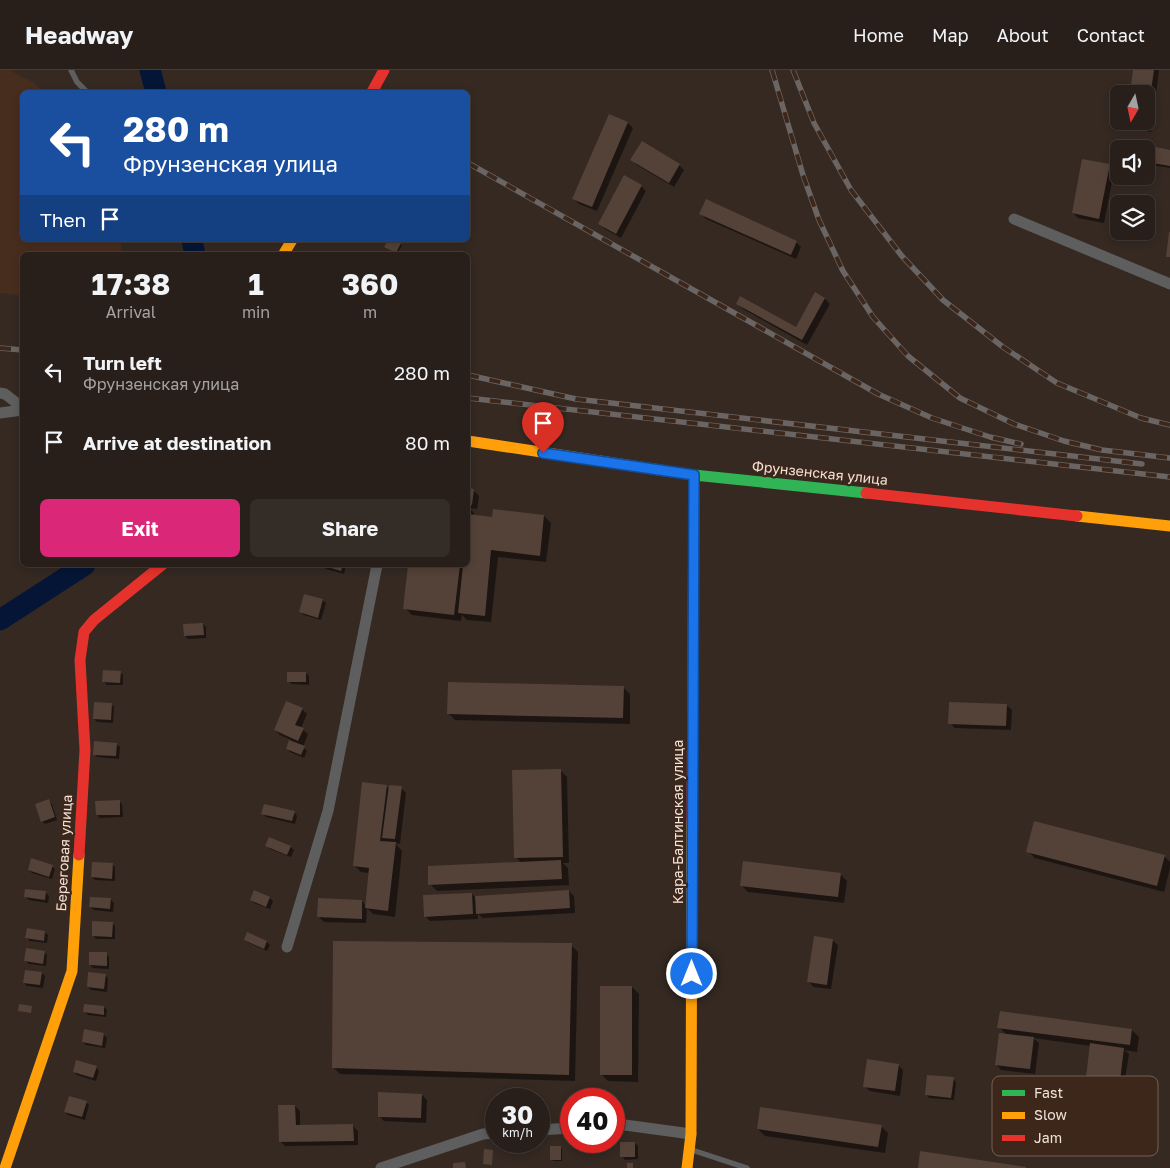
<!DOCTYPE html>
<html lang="en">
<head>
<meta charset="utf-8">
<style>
  :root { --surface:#281f1a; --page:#342c27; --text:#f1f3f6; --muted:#a5a2a2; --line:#443d39; --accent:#db2777 }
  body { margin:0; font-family:"Golos Text",sans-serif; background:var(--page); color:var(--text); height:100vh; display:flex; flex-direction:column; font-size:19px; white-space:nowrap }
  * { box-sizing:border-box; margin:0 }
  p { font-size:16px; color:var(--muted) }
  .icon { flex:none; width:28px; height:28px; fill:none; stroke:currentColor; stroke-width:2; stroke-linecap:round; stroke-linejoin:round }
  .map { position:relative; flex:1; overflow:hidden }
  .panel { position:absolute; left:20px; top:182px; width:450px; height:315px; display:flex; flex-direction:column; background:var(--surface); border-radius:8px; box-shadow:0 2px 8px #0003,0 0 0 1px var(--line) }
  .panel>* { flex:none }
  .guide { position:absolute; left:20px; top:20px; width:450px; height:152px; border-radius:8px; box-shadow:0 2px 8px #0003,0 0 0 1px var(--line); background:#1a4fa0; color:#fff; overflow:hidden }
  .needle { width:32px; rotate:189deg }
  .fabs { position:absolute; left:1110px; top:15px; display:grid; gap:10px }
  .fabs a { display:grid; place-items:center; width:45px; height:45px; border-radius:8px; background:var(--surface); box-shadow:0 2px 8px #0003,0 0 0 1px var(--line); font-size:25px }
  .speed { position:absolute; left:485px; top:1018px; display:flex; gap:10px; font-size:25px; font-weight:700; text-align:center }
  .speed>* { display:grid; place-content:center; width:65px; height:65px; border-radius:50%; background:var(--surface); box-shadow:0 2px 8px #0003,0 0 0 1px var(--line); line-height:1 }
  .speed small { font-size:12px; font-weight:400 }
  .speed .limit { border:8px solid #d22; background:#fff; color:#111 }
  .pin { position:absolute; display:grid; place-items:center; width:42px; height:42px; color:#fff; margin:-51px -21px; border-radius:50% 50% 50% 0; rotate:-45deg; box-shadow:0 0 5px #0007 }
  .pin .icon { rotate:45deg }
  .me { position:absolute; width:55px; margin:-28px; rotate:0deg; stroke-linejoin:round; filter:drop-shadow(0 0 4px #0008) }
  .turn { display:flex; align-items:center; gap:18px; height:105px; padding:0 20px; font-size:22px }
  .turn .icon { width:65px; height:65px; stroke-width:2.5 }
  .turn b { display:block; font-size:35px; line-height:42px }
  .then { display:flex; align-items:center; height:48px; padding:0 20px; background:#0003; gap:10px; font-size:19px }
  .eta { display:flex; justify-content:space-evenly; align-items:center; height:85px; text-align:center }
  .eta b { font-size:30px; font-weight:700; line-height:35px }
  .action { display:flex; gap:10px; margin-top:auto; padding:10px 20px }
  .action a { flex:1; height:58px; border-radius:8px; background:var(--accent); color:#fff; font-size:20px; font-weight:700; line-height:58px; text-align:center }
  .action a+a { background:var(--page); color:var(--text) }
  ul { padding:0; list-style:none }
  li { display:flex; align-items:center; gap:15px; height:70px; padding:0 20px }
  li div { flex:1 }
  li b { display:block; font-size:19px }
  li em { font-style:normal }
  header { display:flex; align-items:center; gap:30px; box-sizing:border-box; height:70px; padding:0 25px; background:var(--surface); border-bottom:1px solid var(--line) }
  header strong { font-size:24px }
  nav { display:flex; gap:28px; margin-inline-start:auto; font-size:18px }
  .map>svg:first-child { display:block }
</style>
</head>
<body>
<header>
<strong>Headway</strong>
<nav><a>Home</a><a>Map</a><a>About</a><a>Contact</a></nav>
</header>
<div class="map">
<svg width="1170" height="1098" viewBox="0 0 1170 1098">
  <rect width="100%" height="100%" fill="#352922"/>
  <path fill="#472d1e" d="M0 0H9L35 13 43 22H22V170H121V185H22V226L0 223Z"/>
  <path fill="#0007" d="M1134 0H1159L1151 62 1132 59 1127 54 1146 51V24Z
    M628 53 633 58 597 141 579 134 574 129Z
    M642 73 679 95 684 100 674 117 637 95 632 90Z
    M1148 78 1151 81H1170V98L1152 95 1149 92V94L1146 93V79Z
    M1109 96 1114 101 1104 153 1078 148 1073 143Z
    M641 116 646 121 621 168 605 159 600 154Z
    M701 144 796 172 801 177 796 189 706 149Z
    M389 170H393L402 175 397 184 387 178Z
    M816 224 825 229 830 234 807 275 743 239 738 234 796 259Z
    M468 420 474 421 479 426 477 439 469 438 474 443 473 446 493 448 544 446 551 453 546 492 498 487 491 552 467 550 462 545 461 551 412 545 405 538 410 495H468Z
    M323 495H346L344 504 326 499Z
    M322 530 326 533 321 550 304 545 301 542Z
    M203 554 206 557V568L188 569 185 566Z
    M120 602 123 605V615H107L104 612Z
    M306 603 309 606V615L292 614 288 611Z
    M623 617 630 624V654L455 650 448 643Z
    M111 634 114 637 113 653 97 652 94 649Z
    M1006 635 1012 640 1011 660 955 658 950 653Z
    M302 639 307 644 301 658 308 664 303 677 307 681 304 688 290 682 287 679 291 670 280 665 275 660Z
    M116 674 120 677 119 689 97 687 94 684Z
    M560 700 567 707 569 793H563L568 798 569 815 437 821 430 814 521 793 516 787Z
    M386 716 389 719 401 718 406 723 400 774 395 773 402 781 395 847 373 844 367 838 366 853 324 852 319 847 362 831 366 836 370 803 361 802 354 795Z
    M49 731 52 734 57 750 45 754 42 751Z
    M119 731 122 734 123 747 100 748 97 745Z
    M294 742 297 746 295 754 266 747 263 743Z
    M270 768 291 777 294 780 291 787 270 779 267 775Z
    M1028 781 1164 786 1170 792V798L1164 822 1035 788Z
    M112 794 115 797V811L95 810 92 807Z
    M52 796 55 799 52 809 32 803 29 800Z
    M840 804 847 811 844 833 748 822 741 815Z
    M569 821 574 826 575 843 483 848 478 844V849L430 851 425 846 472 824 475 827Z
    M45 822 49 826 48 833 29 830 26 827Z
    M255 822 270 828 273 831 270 839 254 833 251 829Z
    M111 830 114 833 113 842 94 840 91 837Z
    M112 853 115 856V869H96L93 865Z
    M44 862 48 865 47 873 30 871 27 868Z
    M248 864 267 872 270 875 267 881 249 873 245 870Z
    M832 870 838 875 831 919 814 917 809 912Z
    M571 875 578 882 575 1011 340 1004 333 997Z
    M44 882 47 885 46 896 29 894 26 891Z
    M106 883 109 887V899L93 898 90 895Z
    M42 903 45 906 43 918 27 916 24 913Z
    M105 905 108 908 107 922 91 920 88 917Z
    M632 917 639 924 638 1012 608 1011 601 1004Z
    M104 937 107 940 106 947 88 945 85 942Z
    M999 957 1132 960 1139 967 1137 982 1124 980 1129 984 1124 1015 1093 1011 1087 1006 1091 976 1033 968 1039 973 1035 1004 1001 1000 996 994 1007 965Z
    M103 964 107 968 105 978 86 975 83 972Z
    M898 995 903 1000 900 1026 870 1021 864 1016Z
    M96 997 99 1001 96 1011 77 1005 74 1002Z
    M953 1009 956 1012 954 1030 929 1028 926 1024Z
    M422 1025 427 1030 426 1053 384 1051 379 1046Z
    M86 1032 89 1035 85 1050 68 1045 65 1042Z
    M295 1036 300 1041V1056H353L358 1061V1075L285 1076 280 1071Z
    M881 1056 888 1063 885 1083 765 1066 758 1059Z
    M635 1073 638 1076V1089L625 1090 622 1086Z
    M561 1078 562 1079V1091H553L552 1089Z"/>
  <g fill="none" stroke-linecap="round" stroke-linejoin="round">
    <path stroke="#051536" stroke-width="21" d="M150 0 156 22
      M192 170 195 185
      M0 550 85 495"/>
  </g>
  <path fill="#544238" d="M1133 0H1154L1147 49H1146V24H1130Z
    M609 44 628 52 592 137 572 129Z
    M1126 51H1147L1146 57 1125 54Z
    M642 71 680 94 669 113 630 90Z
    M1121 72 1149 77 1147 85 1146 84V79H1120Z
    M1151 76 1170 80V96L1147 92Z
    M1082 89 1110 94 1099 149 1072 143Z
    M624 105 642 115 616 164 598 154Z
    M706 129 797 171 791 185 699 144Z
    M1169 162H1170V187H1166Z
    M388 170H396L401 173 396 183 384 177Z
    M815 222 825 228 802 270 736 234 740 226 796 257Z
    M468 418 474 419 472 435 468 434Z
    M493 439 544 445 540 486 491 480 485 546 458 543 463 495H468V444L492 447Z
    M321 495H343L341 501Z
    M408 495H460L454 545 403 539Z
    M304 524 323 529 318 548 299 542Z
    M203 553 204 565 184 566 183 554Z
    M103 600 121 601 120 613 102 612Z
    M287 602H306V612H287Z
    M448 612 624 616 623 648 447 644Z
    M286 631 303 638 295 655 304 658 298 671 274 660Z
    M94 632 112 633 111 650 93 649Z
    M949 632 1007 634 1006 656 948 654Z
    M289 670 305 676 301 685 286 679Z
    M94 671 117 673 116 686 93 685Z
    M561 699 563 787 514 788 512 700Z
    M362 712 387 715 380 771 396 772 388 841 365 838 369 798 353 796Z
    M389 715 402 716 395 769 382 768Z
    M49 729 55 747 41 752 35 734Z
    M120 730V745H96L95 731Z
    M264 734 295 741 292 751 261 744Z
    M1034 751 1165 785 1157 816 1026 782Z
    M269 767 291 776 287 785 265 776Z
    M31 788 53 795 49 807 28 800Z
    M561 790 562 809 428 815V796Z
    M743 791 841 803 838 827 740 816Z
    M92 792 113 793 112 809 91 807Z
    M25 819 46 821 45 830 24 827Z
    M254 820 270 827 266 837 250 830Z
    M569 820 570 838 476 844 475 826Z
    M472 823 473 844 424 847 423 825Z
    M90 827 111 828 110 839 89 837Z
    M318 828 362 830V849L317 847Z
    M92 851 113 852 112 867 92 866Z
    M27 858 45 861 44 871 25 868Z
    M247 862 267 871 264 879 244 870Z
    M814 866 833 869 827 915 807 912Z
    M333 871 572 873 569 1005 332 998Z
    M26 878 45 881 43 894 24 891Z
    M89 882H107V896L89 895Z
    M25 900 42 902 40 915 23 913Z
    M88 902 106 904 104 919 87 917Z
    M600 916H632V1005H600Z
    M19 934 32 936 31 943 18 941Z
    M84 934 104 936V945L83 942Z
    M1000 941 1132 959 1130 975 997 958Z
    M84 959 104 963 102 976 82 972Z
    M999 963 1034 967 1030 999 995 995Z
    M1090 973 1124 978 1120 1011 1086 1007Z
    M867 989 899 994 895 1021 863 1017Z
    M76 990 97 996 93 1008 73 1002Z
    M927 1005 954 1007 951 1028 925 1025Z
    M378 1022 422 1024 421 1048 378 1047Z
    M69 1026 87 1031 82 1047 64 1042Z
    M278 1035H295L296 1055 353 1054 354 1071 279 1072Z
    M760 1037 882 1055 878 1077 757 1059Z
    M620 1072H635V1087H620Z
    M550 1076H561V1090H550Z
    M484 1079 493 1080 492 1095 483 1094Z
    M920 1081 1026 1097V1098H918Z
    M465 1092 466 1098H453V1093Z
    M627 1093H633V1098H627Z"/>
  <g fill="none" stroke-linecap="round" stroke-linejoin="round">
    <path stroke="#5e5e5f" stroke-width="5.5" d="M71 0 77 12 87 22
      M692 1080 747 1098"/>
    <path stroke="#5e5e5f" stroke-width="11" d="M1014 149 1170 214
      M0 323 5 324 22 337
      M0 343 22 340
      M287 877 328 741 377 495
      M614 1056 625 1055 691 1064
      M539 1060 571 1058
      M381 1098 483 1064 496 1063"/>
    <path stroke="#30b455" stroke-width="11" d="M666 401 694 405 866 423"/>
    <path stroke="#ff9f0a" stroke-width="11" d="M283 185 292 170
      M468 371 666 401
      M1077 446 1170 456
      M5 1098 72 901 79 785
      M687 1098 691 1064 692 751"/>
    <path stroke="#e5322d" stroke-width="11" d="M372 22 384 0
      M866 423 1077 446
      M692 751 694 405
      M79 785 85 680 80 590 84 562 94 550 162 495"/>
    <g stroke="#6a6463" stroke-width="5.5">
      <path id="rail" d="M772 0 803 105 819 150 843 201 873 247 908 286 960 328 1014 354 1064 371 1102 380 1170 388
        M793 0 814 53 851 120 901 185 943 230 1003 277 1057 313 1141 348 1170 355
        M468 93 878 324 932 348 990 367 1021 374
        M0 278 22 280
        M468 305 576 329 1142 394
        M468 328 1170 407"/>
    </g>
    <use href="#rail" stroke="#3d271a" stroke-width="4" stroke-dasharray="11" stroke-linecap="butt"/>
  </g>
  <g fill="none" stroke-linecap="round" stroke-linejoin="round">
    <g stroke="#114b97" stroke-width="12">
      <path id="route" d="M543 383 694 405 692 904"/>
    </g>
    <use href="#route" stroke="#1a73e8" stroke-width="9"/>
  </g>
  <g text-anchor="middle" stroke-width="4.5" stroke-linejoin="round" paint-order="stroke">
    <g font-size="14" fill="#f1e2da" stroke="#3d271a">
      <text transform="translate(820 403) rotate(6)" y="5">Фрунзенская улица</text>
      <text transform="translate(678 752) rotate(-90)" y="5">Кара-Балтинская улица</text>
      <text transform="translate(64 783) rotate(-87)" y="5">Береговая улица</text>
    </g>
  </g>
  <rect x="992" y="1006" width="166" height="80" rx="8" fill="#3d271a" stroke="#735f54" stroke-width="1"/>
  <rect x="1002" y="1020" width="23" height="6" fill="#30b455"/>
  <rect x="1002" y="1042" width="23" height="7" fill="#ff9f0a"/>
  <rect x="1002" y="1065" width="23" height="6" fill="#e5322d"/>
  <g font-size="14" fill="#f1e2da">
    <text x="1034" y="1028">Fast</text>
    <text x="1034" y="1050">Slow</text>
    <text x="1034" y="1073">Jam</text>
  </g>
</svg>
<div class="fabs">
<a><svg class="needle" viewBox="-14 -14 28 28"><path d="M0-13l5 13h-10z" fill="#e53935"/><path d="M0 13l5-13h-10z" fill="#a5a2a2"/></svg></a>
<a><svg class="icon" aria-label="sound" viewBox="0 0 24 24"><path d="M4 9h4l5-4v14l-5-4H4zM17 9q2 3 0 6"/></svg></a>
<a><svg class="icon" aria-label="layers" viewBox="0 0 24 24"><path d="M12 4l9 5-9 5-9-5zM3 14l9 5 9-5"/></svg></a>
</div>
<div class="speed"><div>30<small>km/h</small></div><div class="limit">40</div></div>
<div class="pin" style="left:543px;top:383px;background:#d93025"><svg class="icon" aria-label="arrive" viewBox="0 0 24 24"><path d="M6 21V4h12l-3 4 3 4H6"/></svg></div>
<svg class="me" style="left:692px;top:904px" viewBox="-20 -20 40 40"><circle r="17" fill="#1a73e8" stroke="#fff" stroke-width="3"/><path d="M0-11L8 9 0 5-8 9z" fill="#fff"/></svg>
<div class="guide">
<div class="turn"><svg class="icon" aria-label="left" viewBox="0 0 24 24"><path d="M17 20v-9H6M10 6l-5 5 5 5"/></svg><div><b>280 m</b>Фрунзенская улица</div></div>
<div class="then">Then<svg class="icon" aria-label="arrive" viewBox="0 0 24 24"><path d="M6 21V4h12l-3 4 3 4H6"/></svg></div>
</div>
<section class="panel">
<div class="eta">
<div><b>17:38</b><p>Arrival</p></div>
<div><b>1</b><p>min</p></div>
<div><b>360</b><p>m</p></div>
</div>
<ul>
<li><svg class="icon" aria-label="left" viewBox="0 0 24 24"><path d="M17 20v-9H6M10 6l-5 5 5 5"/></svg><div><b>Turn left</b><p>Фрунзенская улица</p></div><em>280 m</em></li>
<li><svg class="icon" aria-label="arrive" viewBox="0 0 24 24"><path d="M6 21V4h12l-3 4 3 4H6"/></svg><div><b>Arrive at destination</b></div><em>80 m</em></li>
</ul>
<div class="action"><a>Exit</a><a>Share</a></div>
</section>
</div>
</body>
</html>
